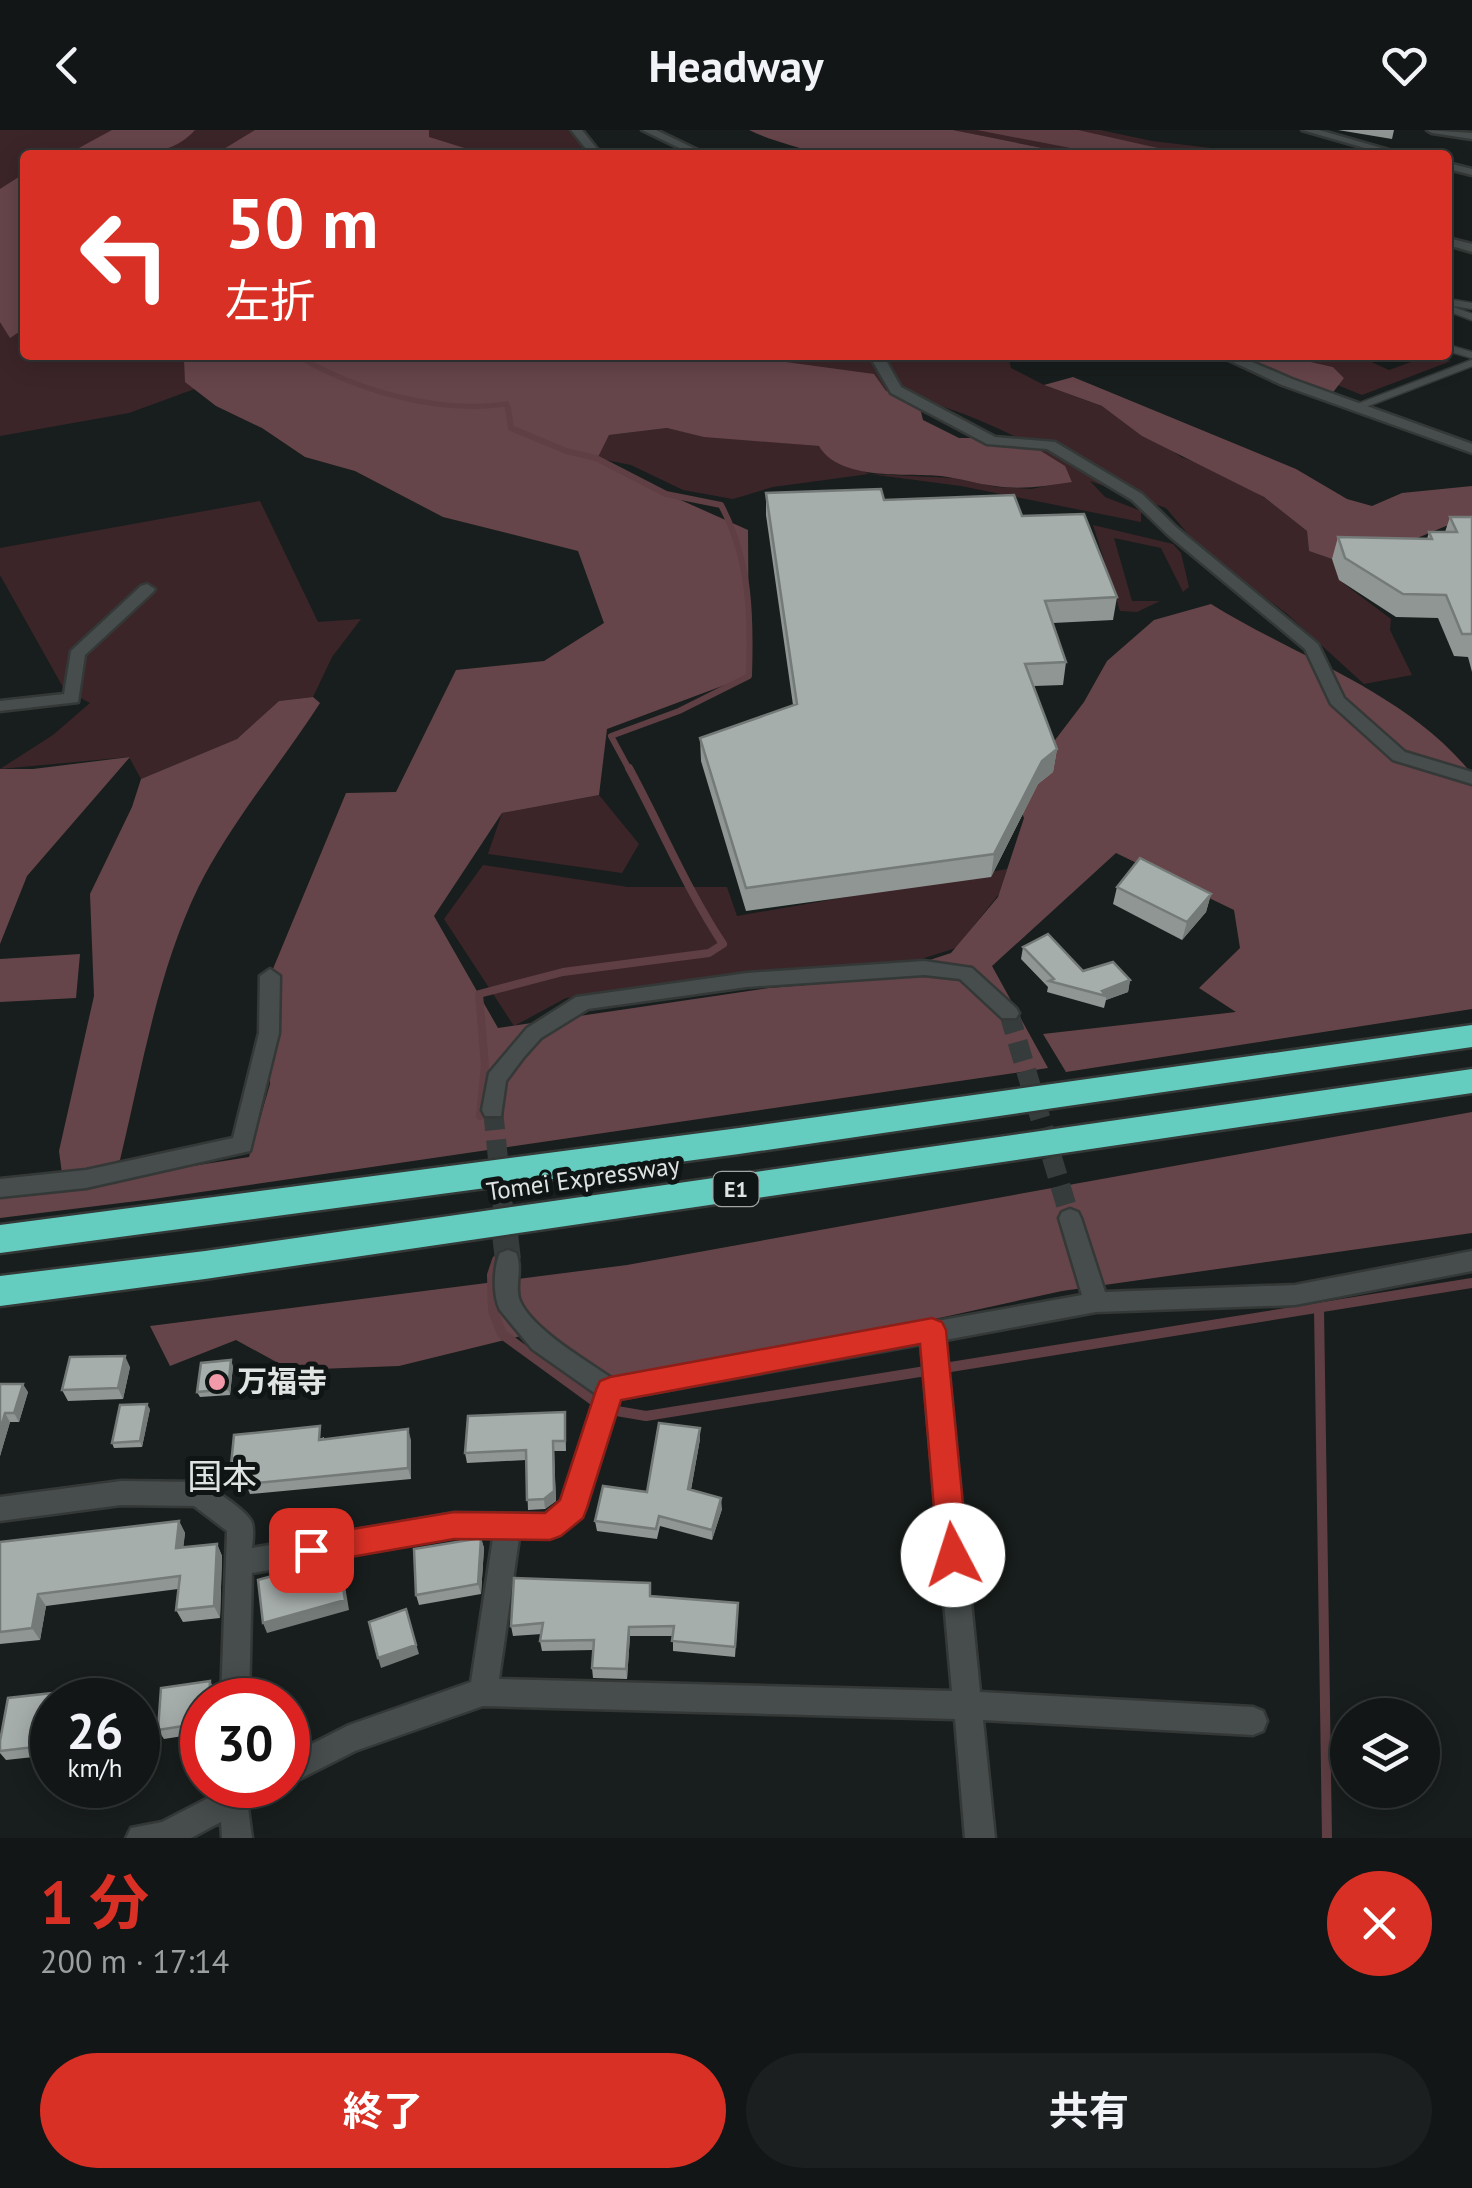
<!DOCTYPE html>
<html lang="ja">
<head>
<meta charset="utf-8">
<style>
  :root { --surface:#121616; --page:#1b1f1f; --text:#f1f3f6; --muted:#9c9fa1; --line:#313535; --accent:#d93025 }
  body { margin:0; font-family:"PT Sans","Noto Sans JP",sans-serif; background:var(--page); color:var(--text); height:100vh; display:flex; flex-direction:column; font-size:38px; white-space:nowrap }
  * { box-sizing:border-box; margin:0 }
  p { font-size:32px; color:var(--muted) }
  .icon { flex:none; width:55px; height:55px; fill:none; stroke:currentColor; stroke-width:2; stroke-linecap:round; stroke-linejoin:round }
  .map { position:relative; height:1708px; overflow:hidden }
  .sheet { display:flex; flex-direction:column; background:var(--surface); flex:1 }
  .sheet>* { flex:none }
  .guide { position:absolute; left:20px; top:20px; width:1432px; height:210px; border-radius:10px; box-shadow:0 5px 25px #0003,0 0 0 2px var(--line); background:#d93025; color:#fff; overflow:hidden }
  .fabs { position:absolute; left:1330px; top:1568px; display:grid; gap:20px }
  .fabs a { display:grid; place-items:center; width:110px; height:110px; border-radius:50%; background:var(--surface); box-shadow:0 5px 25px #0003,0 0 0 2px var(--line); font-size:50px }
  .speed { position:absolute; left:30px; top:1548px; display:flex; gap:20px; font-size:50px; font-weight:700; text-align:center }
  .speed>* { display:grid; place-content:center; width:130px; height:130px; border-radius:50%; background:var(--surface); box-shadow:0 5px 25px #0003,0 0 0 2px var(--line); line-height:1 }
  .speed small { font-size:25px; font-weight:400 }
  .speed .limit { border:15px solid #d22; background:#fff; color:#111 }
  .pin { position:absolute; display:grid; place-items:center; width:85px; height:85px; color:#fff; margin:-42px; border-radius:20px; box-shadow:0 5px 15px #0006 }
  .me { position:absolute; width:110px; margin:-55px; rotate:355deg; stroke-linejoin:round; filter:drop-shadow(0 0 8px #0008) }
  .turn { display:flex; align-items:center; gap:35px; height:210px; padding:0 40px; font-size:45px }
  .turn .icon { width:130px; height:130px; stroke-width:2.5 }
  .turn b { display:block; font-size:70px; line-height:85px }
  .round { display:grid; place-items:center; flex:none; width:105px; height:105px; border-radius:52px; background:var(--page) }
  .headline { display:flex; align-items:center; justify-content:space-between; height:170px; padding:0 40px }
  h1 { font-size:60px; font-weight:700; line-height:75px; color:var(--accent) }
  .button { display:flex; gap:20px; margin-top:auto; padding:20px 40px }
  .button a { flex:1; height:115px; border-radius:60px; background:var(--accent); color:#fff; font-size:40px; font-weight:700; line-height:115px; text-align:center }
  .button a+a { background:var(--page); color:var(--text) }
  header { display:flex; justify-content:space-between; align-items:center; height:130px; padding:0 40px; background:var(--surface); font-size:45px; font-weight:700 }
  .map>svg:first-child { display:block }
</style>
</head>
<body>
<header><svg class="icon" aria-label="back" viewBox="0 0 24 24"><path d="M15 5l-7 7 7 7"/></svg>Headway<svg class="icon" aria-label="heart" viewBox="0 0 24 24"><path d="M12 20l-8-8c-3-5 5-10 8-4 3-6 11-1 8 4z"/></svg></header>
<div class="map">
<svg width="1472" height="1708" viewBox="0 0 1472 1708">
  <rect width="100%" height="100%" fill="#181e1d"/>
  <path fill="#3c2529" d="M0 0H580L584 25H25V225H338L211 253 129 283 0 306Z
    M953 0H1100L1152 11 1271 25H1077Z
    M636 225H1008L1011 238 1044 255 1118 282 1181 327 1225 343 1268 370 1307 401 1309 421 1332 429 1343 453 1391 489 1390 500 1412 545 1364 554 1286 483 1204 423 1166 378 1090 351 1105 367 1141 381V392L961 356 869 344 773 357 733 369 683 360 631 335 596 328 609 305 667 298 704 306 819 316 869 344 954 348 997 357 1031 359 1072 351C1055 316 950 276 911 267 821 247 727 239 636 225Z
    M1356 225 1389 240 1430 225 1451 231 1362 265 1335 254 1344 248 1333 237 1311 232Z
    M260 371 318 492 361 489 332 527 313 567 279 571 237 609 141 649 129 627 0 639 53 605 90 573 64 559 0 445V418Z
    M1093 395 1173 414 1181 423 1189 457 1183 462 1161 418 1114 408 1132 471H1160L1137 482 1120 481Z
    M599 665 639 714 622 743 488 724 502 683Z
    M483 735 628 757H727L737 786 1007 739 999 764 956 818 886 840 566 868 514 896 444 789Z"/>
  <path fill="#66454a" d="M112 0H195C165 34 107 25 66 25Z
    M255 0H429V7L487 25H214Z
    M749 0H953L1077 25H819C795 15 773 12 749 0Z
    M25 43V198L10 208 0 192V59Z
    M179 225H735L874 244 886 261 918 270 923 290 959 308H1020L1065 336 1072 352C1046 356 1021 360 995 356 977 354 959 348 941 346 906 343 839 351 819 316L704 307 667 298 609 305 597 329 629 347 748 400 749 546 607 599 599 665 502 683 434 786 498 898 769 858 869 850 951 823 998 767 1024 688 1014 664 1084 572 1107 531 1154 490 1211 474C1298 528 1406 562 1472 644V879L1066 942 1043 904 1236 882 1199 858 1240 818 1234 780 1116 723 992 836 1048 938 153 1069 0 1088V1063L48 1059 249 1027 270 954V846L346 663 396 662 456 540 544 531 604 493 578 421 443 387 355 341 305 327 262 298 216 276 185 252 184 229Z
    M1234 225H1313L1311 232 1333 237 1344 248 1331 265Z
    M1073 247 1296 339 1347 369 1372 376 1402 363 1472 356V397L1446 396 1403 414 1332 429 1309 421 1307 401 1264 367 1142 306 1102 276 1044 255Z
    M313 567 320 573C280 635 231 692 198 758 157 843 142 939 120 1030L63 1051 59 1021 94 866 90 764 132 677 141 649 237 609 279 571Z
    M130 627 27 746 0 814V639H33Z
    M80 824 76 868 0 872V829Z
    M1472 982V1103L1062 1161 610 1260 537 1202 399 1236 291 1240 236 1210 170 1236 150 1196 627 1135Z"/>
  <path fill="#5f3f44" d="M977 0H1078L1189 25 1081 20Z"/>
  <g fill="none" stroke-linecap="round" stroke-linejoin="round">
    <path stroke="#5f3f44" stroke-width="5" d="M296 225C357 261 437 284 507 274L508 280"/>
    <path stroke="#5f3f44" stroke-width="6" d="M508 278 511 298 566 321 596 328 666 364 721 375C750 430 751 485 749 546L679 581 611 606 630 641"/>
    <path stroke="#5f3f44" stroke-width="8" d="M480 986 485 935 479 864 563 842 709 823 723 814C686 758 661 697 629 638"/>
    <path stroke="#5f3f44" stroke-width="10" d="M497 1130 492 1145 493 1181 502 1204 605 1279 646 1286 1472 1153
      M1319 1178 1327 1708"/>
    <path stroke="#363c3b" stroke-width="20" stroke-dasharray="20 10" stroke-linecap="butt" d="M1009 883 1070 1088
      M493 980 506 1107"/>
    <path stroke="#363c3b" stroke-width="26" stroke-dasharray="26 12" stroke-linecap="butt" d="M505 1104 508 1130"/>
    <g stroke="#343837" stroke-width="9">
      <path id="service" d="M1448 172 1472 176
        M1448 173V178L1472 187
        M1448 218 1472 225
        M1360 276 1472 233"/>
    </g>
    <g stroke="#343837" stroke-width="5">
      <path id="minor" d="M571 0H582L602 25H591Z
        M642 0H656L708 25H694Z
        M1302 0H1319L1406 25H1389Z
        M1427 0 1472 3V9L1432 3Z
        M1448 33 1472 39V45L1448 39Z
        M1448 108 1472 114V122L1448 115Z
        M869 225H883L901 257 995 307 1055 312 1142 364 1177 398 1318 514 1344 568 1405 622 1472 642V654L1393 630 1331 574 1305 519 1167 404 1132 370 1047 319 987 314 891 263Z
        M1218 225H1236L1292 249 1472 314V323L1282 255Z
        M147 454 155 459 153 462 85 525 78 572 0 581V571L64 564 71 521 141 456Z
        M924 831 972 838 1016 878 1019 883 1016 888H1002L960 849 924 845 747 857 588 879 541 908 524 927 506 951 501 986H485L482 980 489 943 527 898 576 867 747 843Z
        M270 839 280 846 279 903 250 1021 86 1058 0 1067V1049L86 1040 233 1008 259 903 260 846Z
        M1070 1079 1078 1082 1081 1088 1105 1162 1295 1155 1472 1121V1141L1295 1175 1096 1182 945 1210 980 1562 1253 1577 1263 1581 1267 1591 1263 1601 1253 1605 983 1590 995 1708H965L955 1589 483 1576 355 1621 288 1655V1626L349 1595 471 1552 493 1408 454 1407 252 1443 249 1570H221L227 1401 194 1376 121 1375 0 1391V1367L121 1351 199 1352C211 1357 248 1381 252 1393 254 1400 253 1410 252 1418L454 1383 545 1384 562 1371 596 1264 532 1219 500 1180C493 1166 493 1138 500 1123L508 1120 516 1123C523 1138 514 1157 520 1171 533 1200 587 1231 613 1249L1082 1165 1059 1088 1062 1082ZM921 1214 952 1561 499 1549 519 1408H550L581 1386 619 1269Z
        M220 1655H276L272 1665 248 1678 252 1708H222L221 1692 191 1708H126L131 1698 162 1692 218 1663Z"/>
    </g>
    <g stroke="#343837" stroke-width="5">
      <path id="motorway" d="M1472 895V917L739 1024 0 1123V1095L739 998Z
        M1472 939V963L205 1149 0 1176V1146L205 1121Z"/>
    </g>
    <use href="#service" stroke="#464d4c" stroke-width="6"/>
    <use href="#minor" fill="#464d4c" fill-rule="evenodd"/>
    <use href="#motorway" fill="#64cdc0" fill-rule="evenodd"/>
  </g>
  <path fill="#8f9694" d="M1338 0H1394L1392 9Z
    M766 363 884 370 1022 386 1117 467 1113 490 1053 493 1066 532 1063 555 1034 556 1057 619 1053 642 1038 654 991 747 746 781 701 631 700 608 793 575 766 385Z
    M1450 387H1472V542L1468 527 1454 526 1438 488 1396 487 1339 450 1332 429 1338 407 1427 409 1429 402H1445Z
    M1117 757 1211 764 1206 782 1182 810 1113 774Z
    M1023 817 1083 841 1130 850 1128 862 1106 870 1104 878 1047 862 1048 857 1021 829Z
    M233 1236 230 1265 200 1267 197 1262Z
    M130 1237 123 1269 68 1271 62 1260Z
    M0 1254 28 1262 19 1292H10L0 1326Z
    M150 1279 142 1317 114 1318 112 1313Z
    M565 1282 566 1321H554L556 1371 545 1379 528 1380 526 1330 467 1333 465 1323Z
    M324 1307V1309L411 1310V1349L250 1364 246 1355H234L230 1345Z
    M700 1309 691 1360 722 1379 712 1410 660 1396 657 1409 597 1401 595 1391 647 1362Z
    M179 1391 185 1403 183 1417 217 1414 222 1426 220 1488 183 1492 176 1480 178 1459 46 1476 40 1510 0 1514V1412Z
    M481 1408 484 1418 481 1464 419 1475 416 1465Z
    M651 1466 738 1483 735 1527 673 1521V1506H630L627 1549 593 1548 592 1538 593 1520 542 1521 540 1511 542 1504 513 1506 511 1496Z
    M210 1551 215 1561V1570H202V1603L164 1609 158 1600Z
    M98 1558 104 1568V1570H52V1625L6 1630 0 1623V1611L8 1568Z"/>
  <path fill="#747a78" d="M1057 619 1053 642 1038 654 991 747 994 724 1042 631Z
    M1211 764 1206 782 1182 810 1187 792Z
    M1130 850 1128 862 1106 870V866L1102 861Z
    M125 1226 130 1237 123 1269 118 1258Z
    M231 1230 233 1236 230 1265 228 1259Z
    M23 1254 28 1262 19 1292 14 1283Z
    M147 1274 150 1279 142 1317 140 1311Z
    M5 1283 10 1292 0 1326V1301Z
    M700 1298V1309L689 1370 688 1359Z
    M408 1299 411 1310V1349L408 1338Z
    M553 1311 556 1371 545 1379 544 1369Z
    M721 1368 722 1379 712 1410V1400Z
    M179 1391 185 1403 182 1430 176 1418Z
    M481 1408 484 1418 481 1464 478 1454Z
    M217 1414 222 1426 220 1488 214 1476Z
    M338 1428 342 1438 349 1480 267 1503 263 1493Z
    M38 1464 46 1476 40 1510 32 1498Z
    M406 1479 419 1524 381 1538 378 1528Z
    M629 1497 630 1506 627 1549 626 1539Z
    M210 1551 215 1561V1570H209Z
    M98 1558 104 1568V1570H96Z"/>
  <path fill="#a6aeac" stroke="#747a78" stroke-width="2.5" d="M881 359 884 370 1014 365 1022 386 1084 384 1117 467 1045 471 1066 532 1025 534 1057 619 1042 631 994 724 746 758 700 608 797 574 766 363Z
    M1450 387H1472V504H1462L1446 465 1403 464 1345 428 1338 407 1432 409 1429 402H1457Z
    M1140 728 1211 764 1187 792 1117 757Z
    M1048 804 1083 841 1113 832 1130 850 1102 861 1106 866 1049 851 1054 849 1023 817Z
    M125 1226 118 1258 62 1260 70 1227Z
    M231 1230 228 1259 197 1262 201 1233Z
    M0 1254H23L14 1283H5L0 1301Z
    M147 1274 140 1311 112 1313 120 1275Z
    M565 1282V1311H553L554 1361 544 1369 527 1370 526 1320 465 1323 468 1286Z
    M659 1293 700 1298 688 1359 721 1368 712 1400 659 1386 656 1399 595 1391 603 1356 647 1362Z
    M320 1296 319 1310 408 1299V1338L246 1354 244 1344 230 1345 234 1305Z
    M179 1391 176 1418 217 1414 214 1476 176 1480 180 1446 38 1464 32 1498 0 1502V1412Z
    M481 1408 478 1454 416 1465 414 1419Z
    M338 1428 345 1470 263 1493 258 1450Z
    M514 1448 650 1453V1466L738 1473 735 1517 672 1511 674 1496 629 1497 626 1539 592 1538 594 1510 540 1511 543 1493 511 1496Z
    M406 1479 416 1515 378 1528 369 1492Z
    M210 1551 209 1570H202V1593L158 1600 161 1558Z
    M98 1558 96 1570H52V1615L0 1621V1611L8 1568Z"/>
  <path fill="#d93025" stroke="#8d1f18" stroke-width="2.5" d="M932 1188 942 1192 946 1200 968 1425 964 1435 953 1439 943 1435 938 1425 920 1214 621 1270 587 1378 583 1388 561 1406 550 1410 454 1409 311 1434 300 1430 296 1420 300 1410 311 1406 454 1382 545 1383 560 1370 596 1260 600 1251 610 1247Z"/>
  <circle fill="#f39aaa" stroke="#0f1514" stroke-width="4" cx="217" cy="1252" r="10"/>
  <g text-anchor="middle" stroke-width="10" stroke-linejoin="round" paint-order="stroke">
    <rect fill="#0f1514" stroke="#a1a5a4" stroke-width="2.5" x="713.5" y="1042" width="45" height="34" rx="8"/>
    <g font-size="22" font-weight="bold" fill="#dfe3e2">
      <text x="736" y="1067">E1</text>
    </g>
    <g font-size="25" fill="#dfe3e2" stroke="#0f1514">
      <text transform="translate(583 1048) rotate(-8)" y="9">Tomei Expressway</text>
    </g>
    <g font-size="30" font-weight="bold" fill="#dfe3e2" stroke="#0f1514" text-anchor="start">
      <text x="237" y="1262">万福寺</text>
    </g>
    <g font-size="35" fill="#dfe3e2" stroke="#0f1514">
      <text x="222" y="1359">国本</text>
    </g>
  </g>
</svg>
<div class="fabs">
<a><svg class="icon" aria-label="layers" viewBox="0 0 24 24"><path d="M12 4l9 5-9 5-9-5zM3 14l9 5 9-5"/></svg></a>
</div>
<div class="speed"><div>26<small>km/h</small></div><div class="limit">30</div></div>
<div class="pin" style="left:311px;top:1420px;background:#d93025"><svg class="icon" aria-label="arrive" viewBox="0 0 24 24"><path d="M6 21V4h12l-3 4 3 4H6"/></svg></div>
<svg class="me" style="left:953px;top:1425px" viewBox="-20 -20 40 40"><circle r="19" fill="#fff"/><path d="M0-13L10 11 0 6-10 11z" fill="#d93025"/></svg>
<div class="guide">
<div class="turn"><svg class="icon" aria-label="left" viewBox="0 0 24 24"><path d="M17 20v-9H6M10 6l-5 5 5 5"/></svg><div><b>50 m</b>左折</div></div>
</div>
</div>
<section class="sheet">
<div class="headline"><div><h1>1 分</h1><p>200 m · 17:14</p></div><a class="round" style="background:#d93025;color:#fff"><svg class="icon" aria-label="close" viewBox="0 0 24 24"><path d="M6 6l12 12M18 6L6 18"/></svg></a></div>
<div class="button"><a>終了</a><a>共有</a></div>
</section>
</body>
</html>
